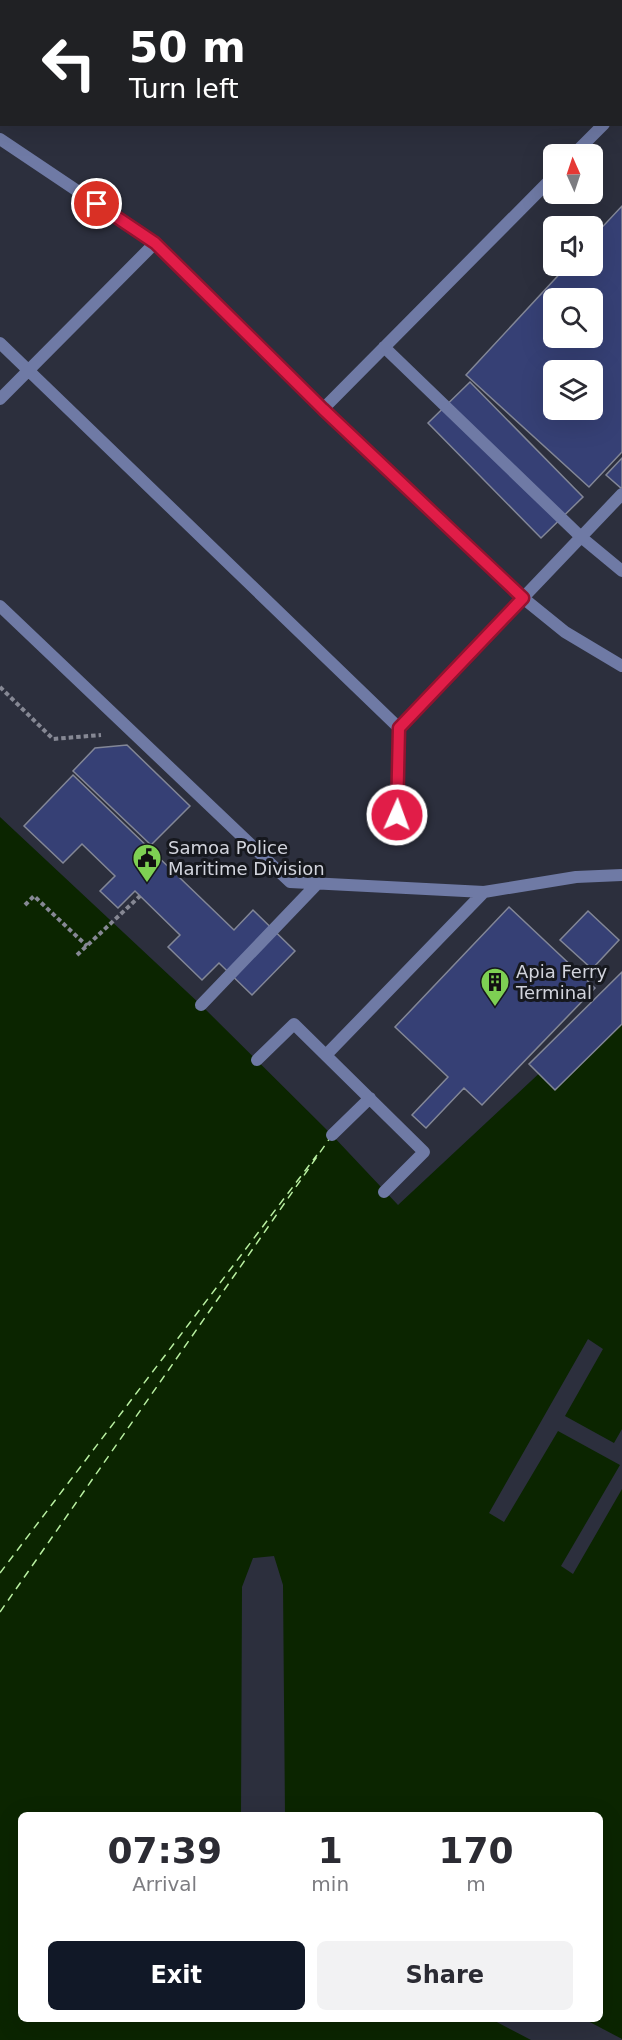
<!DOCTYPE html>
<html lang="en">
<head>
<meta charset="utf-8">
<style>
  :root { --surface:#fff; --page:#f2f2f3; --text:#2b2b33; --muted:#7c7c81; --accent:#111827 }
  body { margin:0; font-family:"DejaVu Sans",sans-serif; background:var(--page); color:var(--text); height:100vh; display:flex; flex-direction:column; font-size:22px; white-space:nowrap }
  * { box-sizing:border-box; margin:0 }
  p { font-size:20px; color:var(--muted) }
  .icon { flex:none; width:33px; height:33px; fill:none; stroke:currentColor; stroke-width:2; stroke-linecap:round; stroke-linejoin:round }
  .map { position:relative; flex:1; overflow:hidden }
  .side { position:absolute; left:18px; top:1812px; width:585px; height:210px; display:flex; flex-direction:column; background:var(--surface); border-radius:9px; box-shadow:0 6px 24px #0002 }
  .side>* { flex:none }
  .guide { position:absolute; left:0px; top:0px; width:622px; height:126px; box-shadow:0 6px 24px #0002; background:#202124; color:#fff; overflow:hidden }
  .needle { width:39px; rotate:357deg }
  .buttons { position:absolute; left:543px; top:144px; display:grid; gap:12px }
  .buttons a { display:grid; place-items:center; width:60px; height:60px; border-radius:9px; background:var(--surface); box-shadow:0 6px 24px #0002; font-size:30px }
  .pin { position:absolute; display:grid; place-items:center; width:51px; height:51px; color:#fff; margin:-26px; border:3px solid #fff; border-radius:50%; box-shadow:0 2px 6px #0007 }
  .me { position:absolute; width:66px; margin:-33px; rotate:2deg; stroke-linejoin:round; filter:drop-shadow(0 0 4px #0008) }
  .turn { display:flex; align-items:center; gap:21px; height:126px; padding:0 30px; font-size:27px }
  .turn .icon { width:78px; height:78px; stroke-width:2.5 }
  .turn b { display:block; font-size:42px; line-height:51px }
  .eta { display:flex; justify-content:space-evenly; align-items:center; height:102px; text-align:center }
  .eta b { font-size:36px; font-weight:700; line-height:42px }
  .action { display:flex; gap:12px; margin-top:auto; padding:12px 30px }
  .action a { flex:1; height:69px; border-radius:9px; background:var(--accent); color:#fff; font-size:24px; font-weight:700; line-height:69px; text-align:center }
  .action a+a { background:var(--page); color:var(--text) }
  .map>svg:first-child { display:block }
</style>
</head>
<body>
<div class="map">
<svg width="622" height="2040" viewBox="0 0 622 2040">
  <rect width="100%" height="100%" fill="#2c2f3d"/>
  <path fill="#0b2500" d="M0 817 201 1005 332 1135 398 1205 561 1053 622 989V2039L584 2019H600V1815H285L283 1585 274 1556 253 1558 242 1587 241 1815H21V2019H491L531 2040H0Z"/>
  <path fill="#2c2f3d" d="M588 1339 603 1349 565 1416 614 1443 622 1429V1489L573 1574 561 1566 620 1465 558 1431 504 1522 489 1513Z"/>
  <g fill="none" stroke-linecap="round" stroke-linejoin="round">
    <path stroke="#b8efa0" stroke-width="1.5" stroke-dasharray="8 6" stroke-linecap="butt" d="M0 1573 317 1155
      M0 1612 330 1138"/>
  </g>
  <path fill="#364075" stroke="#838797" stroke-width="1.5" fill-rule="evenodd" d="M43 0H95V2Z
    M622 206V452L589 487 466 375 567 266H592V238ZM554 298H592V338H554ZM554 370H592V410H554Z
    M470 382 583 497 541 538 428 423Z
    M622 458V489L606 475Z
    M127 745 190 806 151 845 73 771 95 748Z
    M73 775 234 930 253 910 295 951 252 995 219 963 202 980 168 947 180 935 135 891 118 908 100 891 115 876 82 844 63 863 24 826Z
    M509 907 595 988 482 1105 464 1088 426 1128 412 1115 448 1077 395 1027Z
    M588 911 619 940 592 969 560 940Z
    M622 972V1024L555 1090 529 1064Z"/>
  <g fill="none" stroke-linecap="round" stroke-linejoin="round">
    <path stroke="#868894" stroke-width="4" stroke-dasharray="4.5 3" stroke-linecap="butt" d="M0 687 53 739 101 735
      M25 905 34 896 87 946
      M77 955 140 896"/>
    <path stroke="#6f7aa5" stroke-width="12" d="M621 67 622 62
      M0 139 155 243 323 409 523 598 565 632 622 666
      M574 154 604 124
      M0 343 399 728
      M384 347 581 537 622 571
      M0 399 155 243
      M323 409 554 176
      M0 606 290 882 484 892
      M397 815 399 728 622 494
      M201 1005 317 884
      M326 1055 484 892 576 877 622 875
      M257 1060 294 1024 424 1152 384 1192
      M332 1135 370 1098"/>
  </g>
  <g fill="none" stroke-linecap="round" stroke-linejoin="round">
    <g stroke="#92132f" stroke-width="15">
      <path id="route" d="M97 204 155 243 323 409 523 598 399 728 397 815"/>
    </g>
    <use href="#route" stroke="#e11d48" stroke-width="10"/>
  </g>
  <defs>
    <g id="civic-pin" transform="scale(1.5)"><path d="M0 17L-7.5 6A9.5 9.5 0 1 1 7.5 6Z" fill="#7ed053" stroke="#16181e"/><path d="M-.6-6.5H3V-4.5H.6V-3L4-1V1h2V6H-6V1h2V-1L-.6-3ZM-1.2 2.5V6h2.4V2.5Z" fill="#111"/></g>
    <g id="building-pin" transform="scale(1.5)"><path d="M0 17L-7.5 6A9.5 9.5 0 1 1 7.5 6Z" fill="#7ed053" stroke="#16181e"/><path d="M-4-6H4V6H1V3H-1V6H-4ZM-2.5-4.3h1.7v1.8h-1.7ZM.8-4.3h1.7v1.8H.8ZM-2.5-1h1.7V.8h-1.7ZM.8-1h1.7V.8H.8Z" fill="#111"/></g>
  </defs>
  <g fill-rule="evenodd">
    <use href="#civic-pin" x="147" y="858"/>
    <use href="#building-pin" x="495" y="982"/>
  </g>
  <g text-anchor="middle" stroke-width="6" stroke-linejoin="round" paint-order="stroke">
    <g font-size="18" fill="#d2d4dd" stroke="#16181e" text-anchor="start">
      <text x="168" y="854">Samoa Police<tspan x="168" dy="21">Maritime Division</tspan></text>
      <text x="516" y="978">Apia Ferry<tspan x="516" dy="21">Terminal</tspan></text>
    </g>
  </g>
</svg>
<div class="buttons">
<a><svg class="needle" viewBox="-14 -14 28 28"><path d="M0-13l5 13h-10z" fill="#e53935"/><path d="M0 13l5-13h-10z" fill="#7c7c81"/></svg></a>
<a><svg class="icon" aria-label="sound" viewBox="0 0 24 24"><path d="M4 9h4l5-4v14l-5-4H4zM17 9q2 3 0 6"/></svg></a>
<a><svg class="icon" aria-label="search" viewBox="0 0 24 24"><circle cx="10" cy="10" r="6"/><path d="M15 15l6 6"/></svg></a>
<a><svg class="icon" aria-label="layers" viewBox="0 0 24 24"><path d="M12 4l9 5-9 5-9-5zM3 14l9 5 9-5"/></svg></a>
</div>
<div class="pin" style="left:97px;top:204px;background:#d93025"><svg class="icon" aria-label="arrive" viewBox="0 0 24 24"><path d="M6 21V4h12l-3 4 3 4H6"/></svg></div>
<svg class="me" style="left:397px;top:815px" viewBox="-20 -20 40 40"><circle r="17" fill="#e11d48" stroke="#fff" stroke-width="3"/><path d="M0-11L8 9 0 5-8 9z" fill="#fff"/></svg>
<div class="guide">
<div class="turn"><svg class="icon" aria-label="left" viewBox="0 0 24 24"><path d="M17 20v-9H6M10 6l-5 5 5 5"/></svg><div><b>50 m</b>Turn left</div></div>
</div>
<section class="side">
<div class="eta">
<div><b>07:39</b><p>Arrival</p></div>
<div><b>1</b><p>min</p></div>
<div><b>170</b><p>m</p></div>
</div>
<div class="action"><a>Exit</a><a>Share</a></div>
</section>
</div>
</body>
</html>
